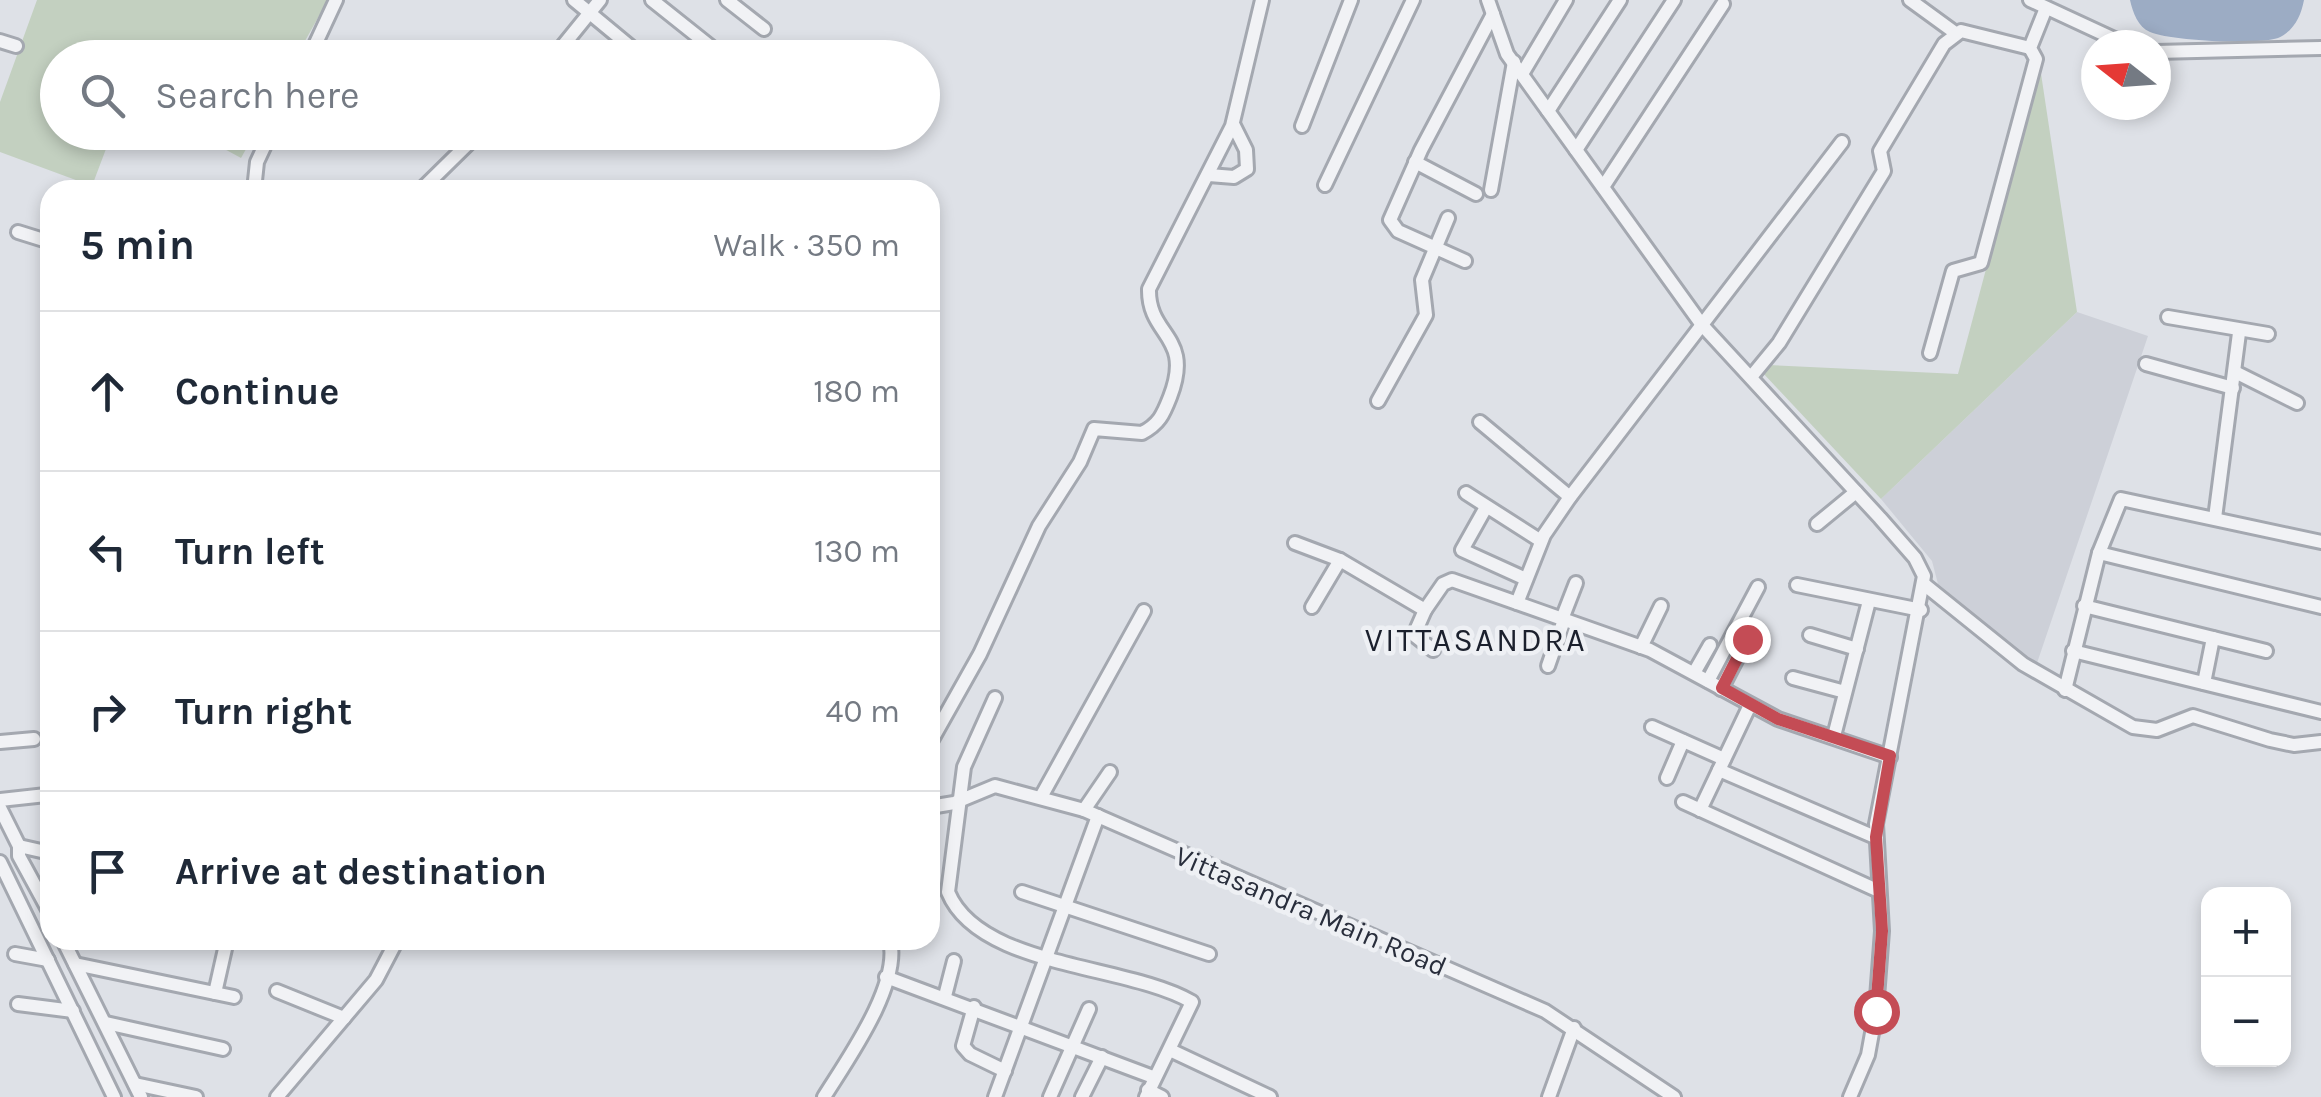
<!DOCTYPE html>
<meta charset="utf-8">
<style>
body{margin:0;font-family:Karla,sans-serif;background:#f2f2f3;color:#1f2937}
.controls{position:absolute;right:30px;bottom:30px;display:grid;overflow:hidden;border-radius:20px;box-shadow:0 5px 15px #0003}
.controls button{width:90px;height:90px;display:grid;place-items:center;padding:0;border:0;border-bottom:2px solid #e0e1e3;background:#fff;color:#1f2937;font:50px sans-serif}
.compass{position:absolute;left:2081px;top:30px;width:90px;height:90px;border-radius:50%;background:#fff;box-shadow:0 5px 15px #0003;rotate:287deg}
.stop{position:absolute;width:30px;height:30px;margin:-22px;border:8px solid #c44c55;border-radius:50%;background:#fff}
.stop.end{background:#c44c55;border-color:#fff;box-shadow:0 2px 10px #0008}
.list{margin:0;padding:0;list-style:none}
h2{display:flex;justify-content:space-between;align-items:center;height:130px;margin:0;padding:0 40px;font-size:42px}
h2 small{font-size:32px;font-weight:400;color:#747a83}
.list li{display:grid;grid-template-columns:65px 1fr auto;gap:30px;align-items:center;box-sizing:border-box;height:160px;padding:0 40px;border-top:2px solid #e0e1e3}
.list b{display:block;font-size:38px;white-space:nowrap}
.list em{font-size:32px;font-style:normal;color:#747a83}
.icon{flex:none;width:55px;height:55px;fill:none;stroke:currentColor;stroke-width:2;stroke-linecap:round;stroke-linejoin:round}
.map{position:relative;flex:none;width:2321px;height:1097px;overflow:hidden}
.search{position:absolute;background:#fff;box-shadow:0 5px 15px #0003;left:40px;top:40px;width:900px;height:110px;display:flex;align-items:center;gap:25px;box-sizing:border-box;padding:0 35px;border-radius:55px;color:#747a83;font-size:38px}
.panel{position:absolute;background:#fff;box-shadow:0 5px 15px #0003;left:40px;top:180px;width:900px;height:770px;border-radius:30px}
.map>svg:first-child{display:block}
</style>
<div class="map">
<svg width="2321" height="1097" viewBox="0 0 2321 1097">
<rect width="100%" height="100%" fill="#dee1e7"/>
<path fill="#cdd0d8" d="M 2077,312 L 2148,336 L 2036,666 L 1938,584 L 1932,561 L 1881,499 Z"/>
<g fill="#c3d0c0">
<path d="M 37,0 L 328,0 L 296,57 L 58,58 L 58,132 L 112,133 L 92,186 L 0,152 L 0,102 Z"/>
<path d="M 2040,67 L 2077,312 L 1881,499 L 1762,372 L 1768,365 L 1958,374 Z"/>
<path d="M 195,133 L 255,133 L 241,158 Z"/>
</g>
<path fill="#9cacc4" d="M 2130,0 L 2304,0 C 2301,16 2294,31 2278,38 C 2259,45 2170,41 2150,32 C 2138,27 2133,13 2130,0 Z"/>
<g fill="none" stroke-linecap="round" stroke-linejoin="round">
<defs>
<g id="minor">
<path d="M 574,0 L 644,58"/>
<path d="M 652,0 L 721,55"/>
<path d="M 727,0 L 764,29"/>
<path d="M 1488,0 L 1507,54 L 1702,325 L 1880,518 L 1915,558 L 1924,576 L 1876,824 L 1882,931 L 1876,1011 L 1868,1055 L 1850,1097"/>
<path d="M 1910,0 L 1954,32"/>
<path d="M 2030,0 L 2127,45"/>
<path d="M 0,41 L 16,46"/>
<path d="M 2156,52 L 2321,48"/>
<path d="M 309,58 L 336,0"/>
<path d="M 553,58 L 600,0"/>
<path d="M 1522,74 L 1566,0"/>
<path d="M 1548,111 L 1620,0"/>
<path d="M 1302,126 L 1351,0"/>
<path d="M 1576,150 L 1674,0"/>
<path d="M 1415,162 L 1476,194"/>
<path d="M 1209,175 L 1234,177 L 1247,169 L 1246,150 L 1233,124"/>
<path d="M 1325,185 L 1413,0"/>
<path d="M 1603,187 L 1723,4"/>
<path d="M 254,190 L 257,162 L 271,132"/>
<path d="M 421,190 L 480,132"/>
<path d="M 1491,190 L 1514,62"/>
<path d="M 18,232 L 50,242"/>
<path d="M 1465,261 L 1398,231 L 1390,220 L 1421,150 L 1493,14"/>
<path d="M 2168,317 L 2268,334"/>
<path d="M 1930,353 L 1953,271 L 1981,263 L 2036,59 L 2030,48 L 2046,8"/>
<path d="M 2146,364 L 2233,388"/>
<path d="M 2235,372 L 2297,403"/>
<path d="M 1751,377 L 1779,343 L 1884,171 L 1880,151 L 1944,44 L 1961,31 L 2030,48"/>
<path d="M 1378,401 L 1426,315 L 1422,280 L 1448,218"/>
<path d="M 1480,422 L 1570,497"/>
<path d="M 1466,493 L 1541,541"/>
<path d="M 1485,509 L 1462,550 L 1526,579"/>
<path d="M 2215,518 L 2239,333"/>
<path d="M 1817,524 L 1856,492"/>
<path d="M 1295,543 L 1340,560 L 1425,610 L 1443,584 L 1452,580 L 1650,650 L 1778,719 L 1890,757"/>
<path d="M 2099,553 L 2321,607"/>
<path d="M 1797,585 L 1921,610"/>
<path d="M 1925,585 L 2023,664 L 2133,727 L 2157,730 L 2193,716 L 2270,740 L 2294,745 L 2321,742"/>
<path d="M 1517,603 L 1544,535 L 1570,497 L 1842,142"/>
<path d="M 2084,606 L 2266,651"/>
<path d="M 1312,607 L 1340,560"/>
<path d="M 1425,610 L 1414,635 L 1433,650"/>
<path d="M 1562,619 L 1576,583"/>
<path d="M 1810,635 L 1857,649"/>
<path d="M 1641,647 L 1661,606"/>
<path d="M 2073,651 L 2321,712"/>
<path d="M 1548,666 L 1564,620"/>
<path d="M 1694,673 L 1710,645"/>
<path d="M 1793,678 L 1845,692"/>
<path d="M 1708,681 L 1758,587"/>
<path d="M 2204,683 L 2213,638"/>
<path d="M 1721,689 L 1747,639"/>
<path d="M 2065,690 L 2099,553 L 2121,499 L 2321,542"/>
<path d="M 995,698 L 964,767 L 948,892 C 979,968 1127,964 1192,1002 L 1146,1097"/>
<path d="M 1652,727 L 1724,759"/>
<path d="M 1834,736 L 1869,601"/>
<path d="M 0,742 L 34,739"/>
<path d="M 930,743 L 980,654 L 1039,526 L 1080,462 L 1094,429 L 1142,433 C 1159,424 1163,415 1170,397 C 1194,335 1148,337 1149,289 L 1232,126 L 1262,0"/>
<path d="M 1719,770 L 1875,837"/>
<path d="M 1667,778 L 1683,741"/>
<path d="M 1041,797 L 1144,611"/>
<path d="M 0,800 L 46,795"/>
<path d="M 1683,802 L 1879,891"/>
<path d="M 930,807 L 954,803 L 995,786 L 1084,810 L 1545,1011 L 1674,1097"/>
<path d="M 0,808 L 19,846"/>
<path d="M 1084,810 L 1110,772"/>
<path d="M 1700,810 L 1750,705"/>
<path d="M 50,853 L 19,846 L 19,856 L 50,913"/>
<path d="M 0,862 L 114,1097"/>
<path d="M 1022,892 L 1209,954"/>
<path d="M 63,940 L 141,1097"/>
<path d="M 15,954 L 48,960"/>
<path d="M 75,964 L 234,997"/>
<path d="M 886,977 L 1153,1077"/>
<path d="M 277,991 L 344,1018"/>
<path d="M 215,993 L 227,940"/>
<path d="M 945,996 L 954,961"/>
<path d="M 18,1004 L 73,1011"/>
<path d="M 974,1007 L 963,1046 L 970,1054 L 1005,1071"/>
<path d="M 106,1023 L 223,1049"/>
<path d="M 1170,1050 L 1270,1097"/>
<path d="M 135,1084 L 196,1097"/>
<path d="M 1148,1090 L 1162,1097"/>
<path d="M 277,1097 L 376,980 L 397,940"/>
<path d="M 824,1097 C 847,1060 901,985 890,940"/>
<path d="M 995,1097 L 1098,816"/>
<path d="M 1050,1097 L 1089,1009"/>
<path d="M 1082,1097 L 1102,1057"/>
<path d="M 1549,1097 L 1574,1028"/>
</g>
</defs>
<use href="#minor" stroke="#a4a8b0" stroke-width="18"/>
<use href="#minor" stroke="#f1f2f5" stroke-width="12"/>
</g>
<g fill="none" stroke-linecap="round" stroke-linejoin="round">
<path stroke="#c44c55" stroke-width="12" d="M 1747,639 L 1722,688 L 1778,719 L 1890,756 L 1876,837 L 1882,931 L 1876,1011"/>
</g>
<g text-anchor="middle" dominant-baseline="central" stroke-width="9" stroke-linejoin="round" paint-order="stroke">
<g font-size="28" fill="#292e3c" stroke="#eef0f4">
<text transform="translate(1311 911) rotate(23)">Vittasandra Main Road</text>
</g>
<g font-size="32" letter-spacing="2.5" fill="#1b202d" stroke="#eef0f4">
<text x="1476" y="640">VITTASANDRA</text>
</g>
</g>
</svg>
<div class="controls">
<button>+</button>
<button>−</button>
</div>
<svg class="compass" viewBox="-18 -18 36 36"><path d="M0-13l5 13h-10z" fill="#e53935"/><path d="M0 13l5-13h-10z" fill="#747a83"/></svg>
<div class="stop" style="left:1876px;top:1011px"></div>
<div class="stop end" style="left:1747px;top:639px"></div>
<div class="search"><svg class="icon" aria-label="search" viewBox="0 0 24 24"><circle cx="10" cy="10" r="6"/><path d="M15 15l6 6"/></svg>Search here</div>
<section class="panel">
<h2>5 min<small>Walk · 350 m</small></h2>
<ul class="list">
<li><svg class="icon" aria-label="ahead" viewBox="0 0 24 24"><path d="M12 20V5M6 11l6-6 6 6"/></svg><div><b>Continue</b></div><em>180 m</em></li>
<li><svg class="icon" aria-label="left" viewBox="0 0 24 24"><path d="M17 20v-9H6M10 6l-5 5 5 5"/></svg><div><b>Turn left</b></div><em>130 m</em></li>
<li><svg class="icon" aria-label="right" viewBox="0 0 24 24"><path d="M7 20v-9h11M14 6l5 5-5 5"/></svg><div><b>Turn right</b></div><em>40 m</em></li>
<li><svg class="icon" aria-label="arrive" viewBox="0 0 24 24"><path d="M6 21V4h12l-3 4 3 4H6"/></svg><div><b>Arrive at destination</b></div></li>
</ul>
</section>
</div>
